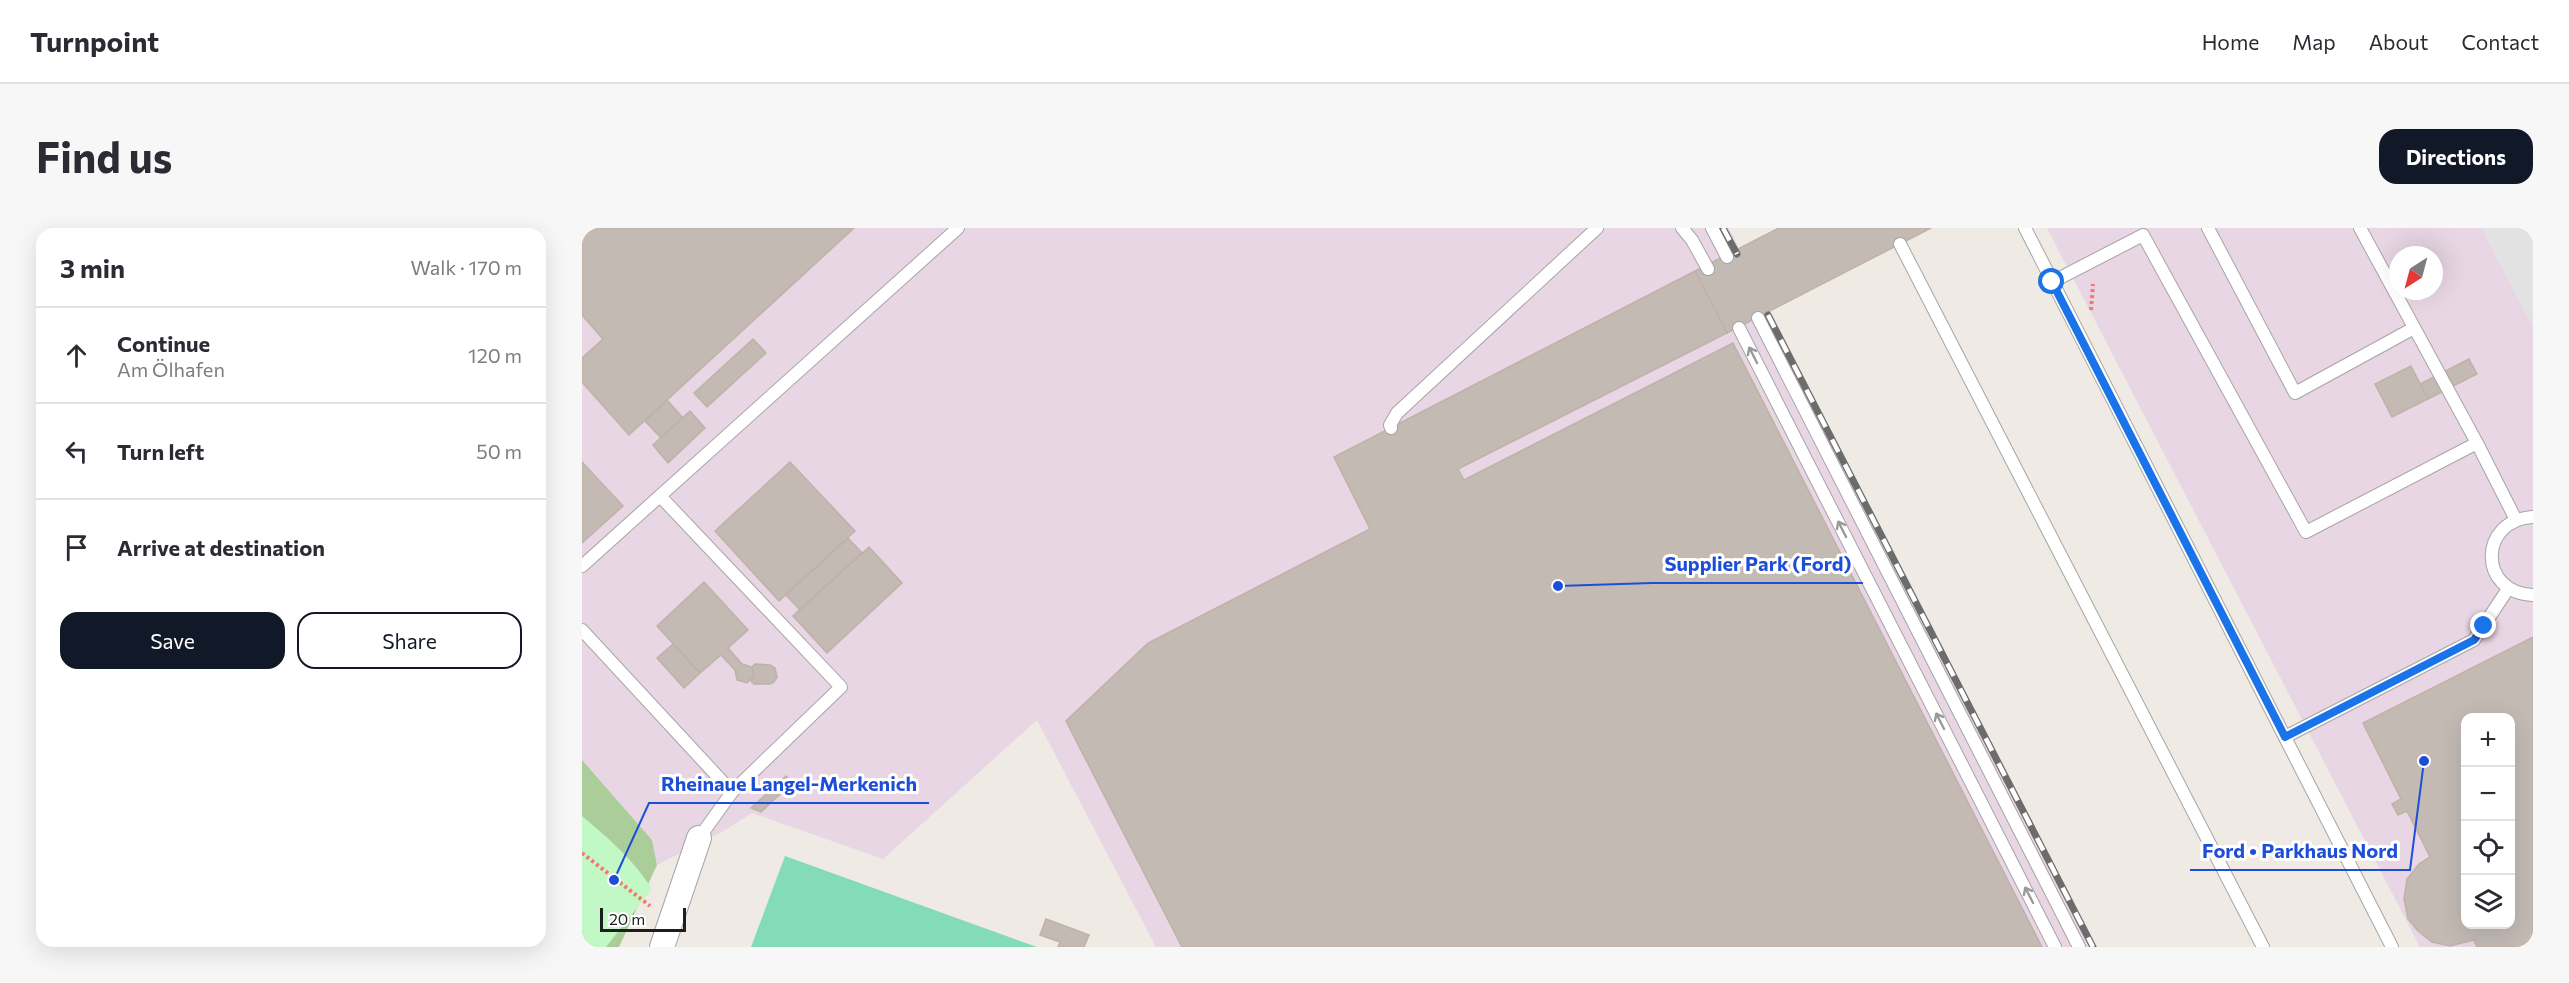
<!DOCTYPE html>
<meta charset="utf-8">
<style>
body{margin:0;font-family:Commissioner,sans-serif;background:#f7f7f7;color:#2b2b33}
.controls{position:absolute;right:18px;bottom:18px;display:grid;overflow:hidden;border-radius:12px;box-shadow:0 6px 24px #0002}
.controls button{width:54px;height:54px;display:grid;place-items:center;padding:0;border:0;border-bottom:2px solid #e1e1e2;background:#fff;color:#2b2b33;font:30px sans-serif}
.compass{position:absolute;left:1807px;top:18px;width:54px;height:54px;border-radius:50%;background:#fff;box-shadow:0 6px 24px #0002;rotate:216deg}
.scale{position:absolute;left:18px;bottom:15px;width:86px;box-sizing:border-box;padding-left:6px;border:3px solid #1e1e1e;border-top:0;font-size:16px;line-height:21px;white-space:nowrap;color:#1e1e1e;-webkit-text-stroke:4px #fff;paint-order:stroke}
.stop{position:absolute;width:18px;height:18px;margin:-14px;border:4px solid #1a73e8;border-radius:50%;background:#fff}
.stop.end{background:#1a73e8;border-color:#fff;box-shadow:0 2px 6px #0008}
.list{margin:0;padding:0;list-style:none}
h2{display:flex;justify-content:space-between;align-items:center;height:78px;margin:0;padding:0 24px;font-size:26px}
h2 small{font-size:20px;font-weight:400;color:#7c7c81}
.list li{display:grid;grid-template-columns:39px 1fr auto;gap:18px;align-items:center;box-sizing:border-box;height:96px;padding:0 24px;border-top:2px solid #e1e1e2}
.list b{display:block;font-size:22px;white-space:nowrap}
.list p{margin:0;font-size:20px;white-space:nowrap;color:#7c7c81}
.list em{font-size:20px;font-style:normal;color:#7c7c81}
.actions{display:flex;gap:12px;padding:18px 24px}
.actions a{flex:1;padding:14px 0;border:2px solid #111827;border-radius:18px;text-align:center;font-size:21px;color:#111827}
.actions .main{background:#111827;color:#fff}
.icon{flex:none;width:33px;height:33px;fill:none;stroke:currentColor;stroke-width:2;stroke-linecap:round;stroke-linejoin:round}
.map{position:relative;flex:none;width:1951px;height:719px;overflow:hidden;border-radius:18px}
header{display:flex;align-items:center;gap:36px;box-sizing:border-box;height:84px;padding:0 30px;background:#fff;border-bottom:2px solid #e1e1e2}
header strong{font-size:28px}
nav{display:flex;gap:33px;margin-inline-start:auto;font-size:21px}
.intro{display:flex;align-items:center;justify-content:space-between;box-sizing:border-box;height:144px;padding:0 36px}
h1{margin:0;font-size:42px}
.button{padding:15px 27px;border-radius:18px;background:#111827;color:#fff;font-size:21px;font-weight:700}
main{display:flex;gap:36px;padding:0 36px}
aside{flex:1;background:#fff;border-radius:18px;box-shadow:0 6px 24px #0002}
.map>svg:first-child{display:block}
</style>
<header>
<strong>Turnpoint</strong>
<nav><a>Home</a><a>Map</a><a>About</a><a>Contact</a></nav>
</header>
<div class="intro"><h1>Find us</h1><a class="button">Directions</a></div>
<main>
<aside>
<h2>3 min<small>Walk · 170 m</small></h2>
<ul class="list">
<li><svg class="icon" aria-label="ahead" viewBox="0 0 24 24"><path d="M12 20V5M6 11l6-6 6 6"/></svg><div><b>Continue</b><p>Am Ölhafen</p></div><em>120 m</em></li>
<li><svg class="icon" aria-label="left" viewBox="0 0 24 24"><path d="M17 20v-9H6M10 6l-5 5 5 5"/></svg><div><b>Turn left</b></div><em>50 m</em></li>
<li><svg class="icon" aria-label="arrive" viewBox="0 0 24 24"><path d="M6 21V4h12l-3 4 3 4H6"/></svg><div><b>Arrive at destination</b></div></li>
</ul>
<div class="actions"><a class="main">Save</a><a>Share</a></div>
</aside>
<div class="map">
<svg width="1951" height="719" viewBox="0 0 1951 719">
<rect width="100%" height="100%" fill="#efebe4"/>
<g fill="#e8d6e5" fill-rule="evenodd">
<path d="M 0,0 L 1147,0 L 1507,719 L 574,719 L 455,492 L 301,631 L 170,585 L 140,604 L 75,637 L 70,612 L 0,532 Z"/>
<path d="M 1465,0 L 1951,0 L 1951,719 L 1838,719 ZM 1816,27 L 1852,27 L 1852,63 L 1816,63 ZM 1884,490 L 1928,490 L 1928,696 L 1884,696 Z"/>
</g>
<path fill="#abcd9a" d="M 0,532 L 70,612 L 75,637 L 37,719 L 0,719 Z"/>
<path fill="#c2f8c5" d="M 0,588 C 26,610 51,631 70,661 L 24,719 L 0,719 Z"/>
<path fill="#84dbb7" d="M 203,628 L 455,719 L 169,719 Z"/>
<path fill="#e2e2e2" d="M 1899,0 L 1951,0 L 1951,100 Z"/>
<g fill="#c3bab4" stroke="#c0b1a7" stroke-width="1.5" fill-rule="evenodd">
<path d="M 0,0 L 272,0 L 47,207 L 0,154 L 0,130 L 21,111 L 0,87 Z"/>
<path d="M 1197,0 L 1349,0 L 1145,105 L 1113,43 Z"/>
<path d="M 1113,43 L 1145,105 L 876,241 L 882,252 L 1151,115 L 1460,719 L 600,719 L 484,493 L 566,415 L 788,301 L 752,229 Z"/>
<path d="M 171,111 L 184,125 L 125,179 L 112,165 Z"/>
<path d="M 1887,131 L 1895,146 L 1846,171 L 1838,156 Z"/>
<path d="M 1829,138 L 1846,171 L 1810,189 L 1793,156 Z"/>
<path d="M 85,172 L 101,190 L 79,210 L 63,193 Z"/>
<path d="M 108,183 L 123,200 L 86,235 L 71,217 Z"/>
<path d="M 0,234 L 41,278 L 0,315 Z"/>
<path d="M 208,234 L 273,303 L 197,373 L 133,303 Z"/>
<path d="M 266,310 L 280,325 L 218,382 L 204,367 Z"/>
<path d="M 287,319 L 320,355 L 245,425 L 211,388 Z"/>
<path d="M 122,354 L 166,402 L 146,420 L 160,436 L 170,439 L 172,448 L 165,455 L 155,452 L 153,442 L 139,427 L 118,445 L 75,398 Z"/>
<path d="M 1951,409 L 1951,719 L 1895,719 L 1892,712 L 1868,718 L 1850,714 L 1836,703 L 1826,691 L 1822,671 L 1825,651 L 1837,636 L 1848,629 L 1825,583 L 1816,587 L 1810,576 L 1819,571 L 1781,495 ZM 1884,490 L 1928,490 L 1928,696 L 1884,696 Z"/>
<path d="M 91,416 L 118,445 L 102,460 L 75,430 Z"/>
<path d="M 173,436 L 188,437 L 193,440 L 195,449 L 192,454 L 188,456 L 172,456 L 169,453 L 172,448 L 170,439 Z"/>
<path d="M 204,548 L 210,555 L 179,584 L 169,580 Z"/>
<path d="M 464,691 L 507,707 L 502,719 L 476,719 L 478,714 L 458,707 Z"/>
</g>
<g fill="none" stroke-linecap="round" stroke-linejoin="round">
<defs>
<g id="lane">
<path d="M 1100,0 L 1110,12 L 1126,41"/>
<path d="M 1130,0 L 1145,29"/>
<path d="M 1443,0 L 1810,719"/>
<path d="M 1626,0 L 1713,165 L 1832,100"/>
<path d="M 1778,0 L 1895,215 L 1934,292"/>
<path d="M 1318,16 L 1681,719"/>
<path d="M 1470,54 L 1561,7 L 1724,304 L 1895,215"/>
<path d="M 1176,90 L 1497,719"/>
<path d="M 1157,100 L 1473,719"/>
<path d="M 809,200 L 808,197 L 815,185 L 1015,0"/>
<path d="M 78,268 L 259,459 L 150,564"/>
<path d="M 1951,289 C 1896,292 1896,365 1951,367"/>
<path d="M 0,338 L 376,0"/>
<path d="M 0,402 L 150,564 L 117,610"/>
<path d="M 1703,509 L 1892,412 L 1926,361"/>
</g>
<path id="street" d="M 80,719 L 117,610"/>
</defs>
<use href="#lane" stroke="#a5a5a5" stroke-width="14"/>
<use href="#street" stroke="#a5a5a5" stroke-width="26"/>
<g stroke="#f5786f" stroke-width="4" stroke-dasharray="3 3" stroke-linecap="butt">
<path d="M 1509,82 L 1511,56"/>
<path d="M 0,625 L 68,678"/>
</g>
<use href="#lane" stroke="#fff" stroke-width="12"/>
<use href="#street" stroke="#fff" stroke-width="24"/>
<defs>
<g id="rail">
<path d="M 1141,0 L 1155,26"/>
<path d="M 1186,87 L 1511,719"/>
</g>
</defs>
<use href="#rail" stroke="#6c6c6c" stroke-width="7"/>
<use href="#rail" stroke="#fff" stroke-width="4.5" stroke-dasharray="14" stroke-linecap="butt"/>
</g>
<defs><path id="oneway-shaft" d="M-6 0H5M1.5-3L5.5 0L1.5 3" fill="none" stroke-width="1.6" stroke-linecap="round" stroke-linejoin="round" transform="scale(1.5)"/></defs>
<g stroke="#9a9a9a">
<use href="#oneway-shaft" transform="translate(1171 127) rotate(-117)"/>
<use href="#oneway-shaft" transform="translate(1260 301) rotate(-117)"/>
<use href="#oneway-shaft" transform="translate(1358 493) rotate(-117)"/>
<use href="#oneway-shaft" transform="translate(1447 667) rotate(-117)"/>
</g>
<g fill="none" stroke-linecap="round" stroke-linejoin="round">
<path stroke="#1a73e8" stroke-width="8" d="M 1470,54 L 1703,509 L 1892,412 L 1902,398"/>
</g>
<path fill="none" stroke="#1d4ed8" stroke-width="2" d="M976 358L1070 355H1281M32 652L67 575H347M1842 533L1828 642H1608"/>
<g fill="#1d4ed8" stroke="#fff" stroke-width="2">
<circle cx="976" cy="358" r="6"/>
<circle cx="32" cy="652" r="6"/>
<circle cx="1842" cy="533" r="6"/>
</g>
<g font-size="20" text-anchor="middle" font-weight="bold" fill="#1d4ed8" stroke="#fff" stroke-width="6" stroke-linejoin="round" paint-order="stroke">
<text x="1176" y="343">Supplier Park (Ford)</text>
<text x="207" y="563">Rheinaue Langel-Merkenich</text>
<text x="1718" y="630">Ford • Parkhaus Nord</text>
</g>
</svg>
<div class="controls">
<button>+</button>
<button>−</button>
<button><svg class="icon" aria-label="locate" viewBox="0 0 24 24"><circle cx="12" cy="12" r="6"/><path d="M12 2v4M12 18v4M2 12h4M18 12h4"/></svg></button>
<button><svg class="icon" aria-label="layers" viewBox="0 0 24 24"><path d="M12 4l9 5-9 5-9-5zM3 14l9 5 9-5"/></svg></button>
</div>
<svg class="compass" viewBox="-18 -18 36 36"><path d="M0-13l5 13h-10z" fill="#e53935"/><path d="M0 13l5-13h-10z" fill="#7c7c81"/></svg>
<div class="scale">20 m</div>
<div class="stop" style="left:1470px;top:54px"></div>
<div class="stop end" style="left:1902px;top:398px"></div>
</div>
</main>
